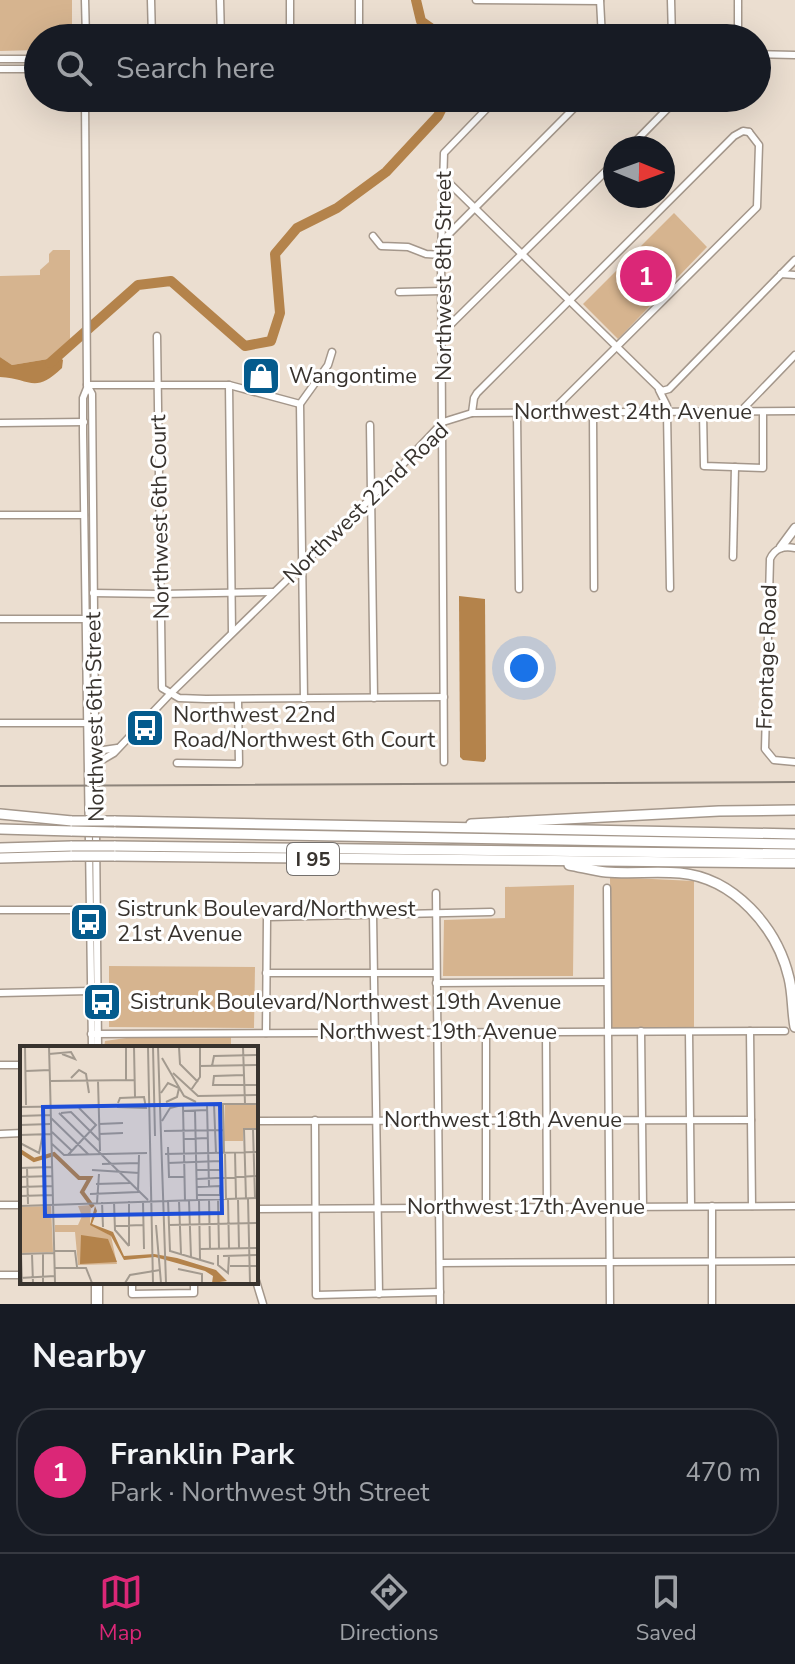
<!DOCTYPE html>
<meta charset="utf-8">
<style>
body{margin:0;font-family:"Nunito Sans",sans-serif;background:#20242c;color:#f1f3f6}
.compass{position:absolute;left:603px;top:136px;width:72px;height:72px;border-radius:50%;background:#171b24;box-shadow:0 8px 32px #0002;rotate:91deg}
.you{position:absolute;left:524px;top:668px;width:28px;height:28px;margin:-20px;border:6px solid #fff;border-radius:50%;background:#1a73e8;box-shadow:0 0 0 12px #1a73e833}
.badge{display:grid;place-items:center;width:52px;height:52px;border-radius:50%;background:#db2777;color:#fff;font-size:26px;font-weight:700}
.pin{position:absolute;translate:-50% -50%;border:4px solid #fff;box-shadow:0 2px 8px #0006}
.list{margin:0;padding:0;list-style:none}
h2{display:flex;justify-content:space-between;align-items:center;height:104px;margin:0;padding:0 32px;font-size:34px}
h2 small{font-size:26px;font-weight:400;color:#9ea1a6}
.list li{display:grid;grid-template-columns:52px 1fr auto;gap:24px;align-items:center;box-sizing:border-box;height:128px;margin:0 16px 16px;padding:0 16px;border:2px solid #363941;border-radius:32px}
.list b{display:block;font-size:30px;white-space:nowrap}
.list p{margin:0;font-size:26px;white-space:nowrap;color:#9ea1a6}
.list em{font-size:26px;font-style:normal;color:#9ea1a6}
.icon{flex:none;width:44px;height:44px;fill:none;stroke:currentColor;stroke-width:2;stroke-linecap:round;stroke-linejoin:round}
.map{position:relative;flex:none;width:795px;height:1304px;overflow:hidden}
.search{position:absolute;background:#171b24;box-shadow:0 8px 32px #0002;left:24px;right:24px;top:24px;height:88px;display:flex;align-items:center;gap:20px;box-sizing:border-box;padding:0 28px;border-radius:44px;color:#9ea1a6;font-size:30px}
.sheet{height:248px;background:#171b24}
nav{display:flex;justify-content:space-around;align-items:center;box-sizing:border-box;height:112px;border-top:2px solid #363941;background:#171b24;font-size:22px;color:#9ea1a6}
nav a{display:grid;justify-items:center;gap:4px}
nav .on{color:#db2777}
.map>svg:first-child{display:block}
</style>
<div class="map">
<svg width="795" height="1304" viewBox="0 0 795 1304">
<rect width="100%" height="100%" fill="#ebded0"/>
<g fill="#d6b48f">
<path d="M 0,0 L 72,0 L 72,38 L 38,38 L 38,50 L 0,51 Z"/>
<path d="M 674,213 L 707,247 L 618,339 L 583,304 Z"/>
<path d="M 53,250 L 70,250 L 70,345 L 48,359 L 12,365 L 0,357 L 0,276 L 40,275 L 40,270 L 49,262 L 49,254 Z"/>
<path d="M 610,877 L 694,881 L 694,1028 L 611,1028 Z"/>
<path d="M 574,885 L 573,976 L 443,976 L 444,920 L 505,918 L 505,887 Z"/>
<path d="M 109,966 L 255,967 L 254,1028 L 109,1027 Z"/>
<path d="M 147,1035 L 231,1035 L 231,1048 L 104,1048 L 105,1041 Z"/>
</g>
<g fill="#b4834b">
<path d="M 56,354 L 63,360 L 62,368 C 34,395 30,378 0,377 L 0,357 L 12,365 L 48,359 Z"/>
<path d="M 459,596 L 485,599 L 486,759 L 484,762 L 463,760 L 460,757 Z"/>
</g>
<g fill="none" stroke-linecap="round" stroke-linejoin="round">
<g stroke="#b4834b" stroke-width="10">
<path d="M 416,0 L 421,21 L 445,38"/>
<path d="M 50,363 L 138,285 L 171,281 L 245,346 L 271,341 L 280,313 L 275,254 L 297,228 L 337,208 L 386,172 L 438,116 L 447,98"/>
</g>
<defs>
<g id="minor">
<path d="M 85,0 L 86,38"/>
<path d="M 151,0 L 152,38"/>
<path d="M 220,0 L 221,38"/>
<path d="M 290,0 L 290,38"/>
<path d="M 359,0 L 359,38"/>
<path d="M 476,0 L 600,1"/>
<path d="M 600,0 L 602,38"/>
<path d="M 671,0 L 672,38"/>
<path d="M 738,0 L 738,38"/>
<path d="M 757,54 L 795,55"/>
<path d="M 0,59 L 38,59"/>
<path d="M 0,69 L 38,69"/>
<path d="M 85,98 L 87,385 L 92,394 L 98,1048"/>
<path d="M 629,148 L 678,98"/>
<path d="M 443,177 L 662,391 L 669,389 L 795,260"/>
<path d="M 373,236 L 381,246 L 408,247 L 426,254 L 441,255"/>
<path d="M 441,242 L 584,98"/>
<path d="M 781,274 L 795,275"/>
<path d="M 399,292 L 441,291"/>
<path d="M 442,333 L 615,162"/>
<path d="M 157,336 L 162,688 L 179,698 L 206,699 L 444,697"/>
<path d="M 87,385 L 229,385 L 300,404"/>
<path d="M 229,385 L 232,632"/>
<path d="M 87,388 L 83,398 L 83,433 L 92,1048"/>
<path d="M 659,390 L 667,406"/>
<path d="M 551,412 L 757,207 L 759,145 L 749,132"/>
<path d="M 667,412 L 670,588"/>
<path d="M 703,412 L 704,466 L 763,468 L 763,412"/>
<path d="M 740,412 L 795,355"/>
<path d="M 472,413 L 474,398 L 477,393 L 734,136 L 743,131 L 749,132"/>
<path d="M 517,413 L 519,589"/>
<path d="M 593,413 L 594,588"/>
<path d="M 0,423 L 84,422"/>
<path d="M 370,425 L 374,698"/>
<path d="M 0,515 L 84,515"/>
<path d="M 795,548 C 783,546 775,548 770,559 L 765,749 L 774,760 L 795,762"/>
<path d="M 733,557 L 735,467"/>
<path d="M 93,593 L 161,594 L 273,592"/>
<path d="M 0,619 L 88,619"/>
<path d="M 304,699 L 300,404 L 328,365 L 332,352"/>
<path d="M 0,723 L 87,723"/>
<path d="M 97,751 L 117,748"/>
<path d="M 444,762 L 441,255 L 444,153 L 497,98"/>
<path d="M 97,763 L 114,753 L 171,693 L 370,499 L 443,422 L 472,413 L 795,411"/>
<path d="M 177,763 L 239,764 L 238,700"/>
<path d="M 607,888 L 610,1304"/>
<path d="M 436,893 L 440,1304"/>
<path d="M 0,910 L 92,910"/>
<path d="M 373,915 L 379,1294"/>
<path d="M 266,973 L 436,973"/>
<path d="M 436,983 L 606,982"/>
<path d="M 0,993 L 90,991"/>
<path d="M 546,1031 L 547,1207"/>
<path d="M 641,1031 L 643,1206"/>
<path d="M 750,1031 L 752,1206"/>
<path d="M 486,1032 L 486,1207"/>
<path d="M 689,1032 L 691,1206"/>
<path d="M 266,1033 L 267,919 L 269,917 L 491,912"/>
<path d="M 91,1034 L 785,1031"/>
<path d="M 0,1065 L 22,1065"/>
<path d="M 315,1120 L 316,1295 L 440,1292"/>
<path d="M 256,1121 L 751,1120"/>
<path d="M 0,1134 L 22,1133"/>
<path d="M 0,1205 L 22,1205"/>
<path d="M 712,1206 L 712,1304"/>
<path d="M 256,1209 L 795,1206"/>
<path d="M 440,1263 L 795,1261"/>
<path d="M 0,1275 L 22,1275"/>
<path d="M 256,1281 L 263,1304"/>
<path d="M 95,1282 L 95,1304"/>
<path d="M 99,1282 L 99,1304"/>
<path d="M 132,1282 L 132,1294 L 194,1293 L 194,1282"/>
</g>
<path id="major" d="M 781,547 L 795,528"/>
<g id="highway">
<path d="M 0,814 L 72,821"/>
<path d="M 114,821 L 795,834"/>
<path d="M 471,824 L 719,811 L 795,810"/>
<path d="M 0,829 L 72,831"/>
<path d="M 114,832 L 795,844"/>
<path d="M 114,846 L 795,854"/>
<path d="M 0,848 L 72,846"/>
<path d="M 114,856 L 795,863"/>
<path d="M 0,858 L 72,856"/>
<path d="M 569,865 C 581,867 594,871 606,872 C 630,874 655,871 680,873 C 734,878 777,927 789,978 C 793,994 792,1011 795,1027"/>
</g>
</defs>
<use href="#minor" stroke="#a4978b" stroke-width="9"/>
<use href="#major" stroke="#a4978b" stroke-width="11"/>
<use href="#highway" stroke="#a4978b" stroke-width="12"/>
<use href="#minor" stroke="#fff" stroke-width="6"/>
<use href="#major" stroke="#fff" stroke-width="8"/>
<use href="#highway" stroke="#fff" stroke-width="9"/>
<path stroke="#8d847b" stroke-width="2" d="M 0,786 L 795,782"/>
<defs>
<g id="highway-bridge">
<path d="M 72,821 L 114,821"/>
<path d="M 72,831 L 114,832"/>
<path d="M 72,846 L 114,846"/>
<path d="M 72,856 L 114,856"/>
</g>
</defs>
<use href="#highway-bridge" stroke="#a4978b" stroke-width="12" stroke-linecap="butt"/>
<use href="#highway-bridge" stroke="#fff" stroke-width="9"/>
</g>
<defs>
<symbol id="shop-square" viewBox="-11 -11 22 22"><rect x="-9" y="-9" width="18" height="18" rx="4" fill="#045b8d" stroke="#fff"/><path d="M-5-2.5h2.3a2.7 3.5 0 0 1 5.4 0H5L5.5 6h-11ZM-1.5-2.5h3a1.5 2.3 0 0 0-3 0Z" fill="#fff"/></symbol>
<symbol id="bus-square" viewBox="-11 -11 22 22"><rect x="-9" y="-9" width="18" height="18" rx="4" fill="#045b8d" stroke="#fff"/><path d="M-5-6H5V4H4V6H2V4H-2V6H-4V4H-5ZM-3.5-4V0h7V-4ZM-3.5 1.2v1.5H-2V1.2ZM2 1.2v1.5H3.5V1.2Z" fill="#fff"/></symbol>
</defs>
<g fill-rule="evenodd">
<use href="#shop-square" x="239" y="354" width="44" height="44"/>
<use href="#bus-square" x="123" y="706" width="44" height="44"/>
<use href="#bus-square" x="67" y="900" width="44" height="44"/>
<use href="#bus-square" x="80" y="980" width="44" height="44"/>
</g>
<g text-anchor="middle" dominant-baseline="central" stroke-width="6" stroke-linejoin="round" paint-order="stroke">
<rect fill="#fff" stroke="#74706d" stroke-width="2" x="287" y="843" width="52" height="32" rx="6"/>
<g font-size="20" font-weight="bold" fill="#38332e">
<text x="313" y="859">I 95</text>
</g>
<g font-size="22" fill="#38332e" stroke="#fff">
<text transform="translate(444 276) rotate(-90)">Northwest 8th Street</text>
<text x="633" y="412">Northwest 24th Avenue</text>
<text transform="translate(366 503) rotate(-44)">Northwest 22nd Road</text>
<text transform="translate(160 517) rotate(-91)">Northwest 6th Court</text>
<text transform="translate(767 657) rotate(-88)">Frontage Road</text>
<text transform="translate(95 717) rotate(-91)">Northwest 6th Street</text>
<text x="438" y="1032">Northwest 19th Avenue</text>
<text x="503" y="1120">Northwest 18th Avenue</text>
<text x="526" y="1207">Northwest 17th Avenue</text>
</g>
<g font-size="22" fill="#38332e" stroke="#fff" text-anchor="start">
<text x="289" y="376">Wangontime</text>
<text x="173" y="715">Northwest 22nd<tspan x="173" dy="25">Road/Northwest 6th Court</tspan></text>
<text x="117" y="909">Sistrunk Boulevard/Northwest<tspan x="117" dy="25">21st Avenue</tspan></text>
<text x="130" y="1002">Sistrunk Boulevard/Northwest 19th Avenue</text>
</g>
</g>
<g transform="translate(20 1046)">
<rect width="238" height="238" fill="#ebded0"/>
<path d="M 205,58 L 238,59 L 238,82 L 223,83 L 223,95 L 204,95 ZM 71,159 L 70,177 L 91,190 L 97,218 L 58,219 L 55,186 L 35,186 L 35,179 L 58,179 L 62,170 L 58,160 ZM 31,160 L 33,206 L 0,207 L 0,161 Z" fill="#d6b48f"/>
<path d="M 75,160 L 77,165 L 72,178 L 93,186 L 104,210 L 134,208 L 157,212 L 196,224 L 207,235 L 192,237 L 193,230 L 185,225 L 135,211 L 104,214 L 91,190 L 70,179 ZM 61,189 L 88,193 L 97,216 L 60,218 Z" fill="#b4834b"/>
<path fill="none" stroke="#b4834b" stroke-width="4" d="M 0,105 L 14,114 L 34,108 L 59,132 L 70,132 L 62,146 L 73,161"/>
<path fill="none" stroke="#a39a8f" stroke-width="2" d="M 5,1 L 6,59M 29,1 L 30,36M 106,1 L 106,34M 114,1 L 115,51M 128,1 L 133,237M 133,1 L 135,90M 138,1 L 146,237M 159,1 L 160,18 L 178,36M 223,1 L 225,58M 29,8 L 51,6 L 55,13 L 42,8M 142,12 L 164,50 L 176,56M 180,20 L 238,19M 192,20 L 194,10 L 238,9M 6,25 L 30,24M 153,27 L 178,50 L 238,49M 224,29 L 194,30 L 193,39 L 238,39M 51,32 L 59,24 L 66,28 L 69,47M 30,35 L 115,34M 78,35 L 80,105M 30,36 L 35,237M 171,44 L 180,31 L 180,1M 141,47 L 148,37 L 159,42 L 157,51 L 146,56M 203,57 L 204,107M 164,58 L 238,58M 194,58 L 196,107M 187,59 L 189,140M 163,60 L 165,155M 0,61 L 152,59M 97,61 L 126,62 L 124,51 L 100,52 L 98,57M 163,65 L 187,64M 175,65 L 177,154M 39,67 L 128,154M 41,67 L 51,66 L 79,94M 0,70 L 30,69M 31,72 L 69,109M 142,75 L 150,62 L 166,58M 79,78 L 103,77M 0,79 L 30,78M 233,83 L 235,152M 144,85 L 203,84M 32,86 L 52,105M 79,88 L 103,87M 0,89 L 31,88M 164,93 L 188,92M 0,97 L 19,107 L 23,88M 31,97 L 44,109 L 127,107M 148,101 L 149,131 L 164,131M 215,106 L 216,152M 205,107 L 206,154M 145,108 L 238,106M 48,109 L 76,79 L 59,62M 148,117 L 200,115M 82,118 L 119,117M 7,121 L 8,158M 0,122 L 32,121M 72,124 L 119,127M 176,124 L 200,124 L 200,107M 0,131 L 32,130M 177,133 L 238,130M 76,138 L 110,137M 0,141 L 32,140M 177,141 L 200,140 L 200,149 L 177,149M 70,148 L 118,146 L 119,109M 0,150 L 33,149M 198,153 L 199,203M 208,153 L 209,202M 218,153 L 219,202M 226,153 L 224,83 L 238,83M 228,153 L 230,237M 148,154 L 150,205 L 194,218M 179,154 L 180,213M 189,154 L 190,203M 109,155 L 109,200M 159,155 L 161,208M 169,155 L 171,211M 82,156 L 83,181M 94,156 L 95,184 L 109,200M 123,156 L 124,203M 77,157 L 79,128M 0,160 L 238,152M 136,179 L 141,237M 149,179 L 238,177M 95,180 L 123,179M 180,203 L 238,202M 34,205 L 55,205 L 57,221M 0,208 L 35,207M 1,208 L 2,237M 12,208 L 13,237M 23,208 L 23,237M 198,209 L 198,219 L 208,227 L 209,210M 203,210 L 238,209M 210,220 L 238,220M 35,222 L 66,222 L 72,237M 158,223 L 182,228 L 182,237M 0,232 L 35,230M 105,237 L 110,229 L 140,224"/>
<path fill="#1d4ed8" fill-opacity="0.15" stroke="#1d4ed8" stroke-width="4" d="M 200,58 L 202,167 L 25,170 L 23,61 Z"/>
<rect width="238" height="238" fill="none" stroke="#38332e" stroke-width="4"/>
</g>
</svg>
<svg class="compass" viewBox="-18 -18 36 36"><path d="M0-13l5 13h-10z" fill="#e53935"/><path d="M0 13l5-13h-10z" fill="#9ea1a6"/></svg>
<div class="you"></div>
<div class="pin badge" style="left:646px;top:276px">1</div>
<div class="search"><svg class="icon" aria-label="search" viewBox="0 0 24 24"><circle cx="10" cy="10" r="6"/><path d="M15 15l6 6"/></svg>Search here</div>
</div>
<section class="sheet">
<h2>Nearby<small></small></h2>
<ul class="list">
<li><span class="badge">1</span><div><b>Franklin Park</b><p>Park · Northwest 9th Street</p></div><em>470 m</em></li>
</ul>
</section>
<nav>
<a class="on"><svg class="icon" aria-label="map" viewBox="0 0 24 24"><path d="M3 6l6-2 6 2 6-2v14l-6 2-6-2-6 2zM9 4v14M15 6v14"/></svg>Map</a>
<a><svg class="icon" aria-label="directions" viewBox="0 0 24 24"><path d="M12 3l9 9-9 9-9-9zM9 14v-3h6M13 9l2 2-2 2"/></svg>Directions</a>
<a><svg class="icon" aria-label="saved" viewBox="0 0 24 24"><path d="M7 4h10v16l-5-4-5 4z"/></svg>Saved</a>
</nav>
